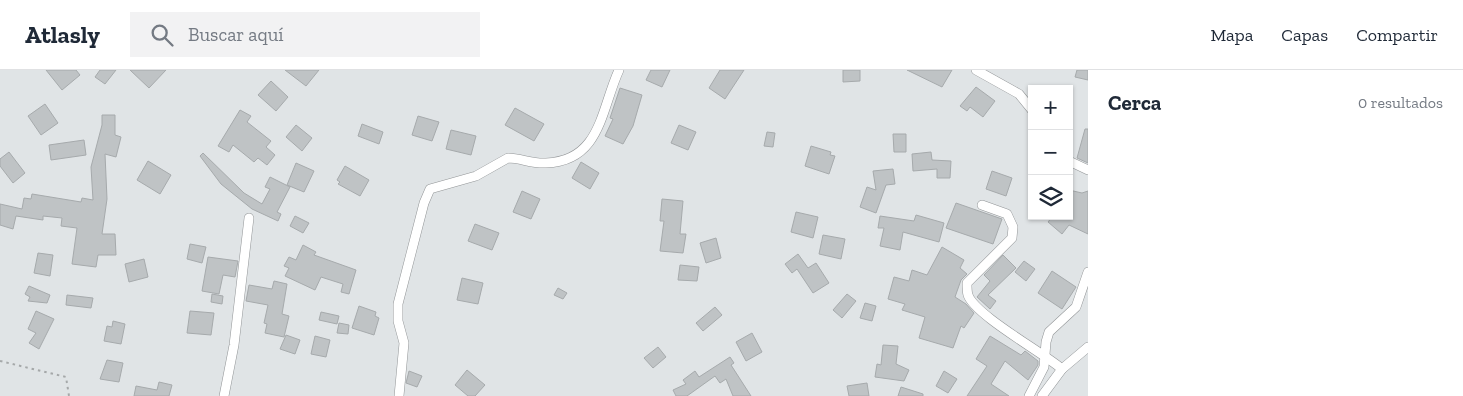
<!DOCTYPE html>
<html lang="es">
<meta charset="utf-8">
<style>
body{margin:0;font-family:"Zilla Slab",serif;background:#f2f2f3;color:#1f2937}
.controls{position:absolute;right:15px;top:15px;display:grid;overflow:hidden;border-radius:0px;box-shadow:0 1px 4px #0004}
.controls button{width:45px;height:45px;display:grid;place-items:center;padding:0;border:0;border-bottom:1px solid #e0e1e3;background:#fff;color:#1f2937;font:25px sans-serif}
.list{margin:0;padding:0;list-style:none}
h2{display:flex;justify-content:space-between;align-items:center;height:65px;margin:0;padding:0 20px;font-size:21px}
h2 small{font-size:16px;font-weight:400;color:#747a83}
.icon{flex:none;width:28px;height:28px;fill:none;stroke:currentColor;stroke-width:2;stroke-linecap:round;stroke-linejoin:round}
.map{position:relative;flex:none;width:1088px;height:326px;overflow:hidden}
header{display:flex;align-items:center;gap:30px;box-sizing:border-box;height:70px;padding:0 25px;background:#fff;border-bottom:1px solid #e0e1e3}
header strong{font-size:24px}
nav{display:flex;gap:28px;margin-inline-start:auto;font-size:18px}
.search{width:350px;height:45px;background:#f2f2f3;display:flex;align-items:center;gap:12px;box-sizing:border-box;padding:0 18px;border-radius:0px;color:#747a83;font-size:19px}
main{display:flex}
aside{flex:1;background:#fff}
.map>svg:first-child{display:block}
</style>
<header>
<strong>Atlasly</strong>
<div class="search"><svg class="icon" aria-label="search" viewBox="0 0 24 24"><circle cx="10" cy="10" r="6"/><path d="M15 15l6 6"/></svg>Buscar aquí</div>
<nav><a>Mapa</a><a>Capas</a><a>Compartir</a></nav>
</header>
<main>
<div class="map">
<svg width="1088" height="326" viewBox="0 0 1088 326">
<rect width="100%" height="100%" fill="#e0e4e6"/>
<g fill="#bfc3c5" stroke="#a6aaac">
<path d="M 46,0 L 76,0 L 80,5 L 62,20 Z"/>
<path d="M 100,0 L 116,0 L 105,14 L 95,7 Z"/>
<path d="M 130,0 L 166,0 L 149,18 Z"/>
<path d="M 285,0 L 319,0 L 306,16 Z"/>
<path d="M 651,0 L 670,0 L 662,17 L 646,10 Z"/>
<path d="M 720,0 L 744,0 L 725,29 L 709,18 Z"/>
<path d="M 843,0 L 860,0 L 860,11 L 843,12 Z"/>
<path d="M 907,0 L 952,0 L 942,17 Z"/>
<path d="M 1077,0 L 1088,0 L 1088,10 L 1075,7 Z"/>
<path d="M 271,11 L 288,27 L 276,41 L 258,25 Z"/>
<path d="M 976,17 L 995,31 L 983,47 L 970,37 L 967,41 L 960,36 Z"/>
<path d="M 620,18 L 642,25 L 633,56 L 623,74 L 605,66 L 613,49 L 610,48 Z"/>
<path d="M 45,34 L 58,53 L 41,65 L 28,46 Z"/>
<path d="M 515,38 L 544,54 L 534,71 L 505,55 Z"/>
<path d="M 240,40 L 251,46 L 247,52 L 271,71 L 266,77 L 275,85 L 267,95 L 258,88 L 254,92 L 233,75 L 229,82 L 218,76 Z"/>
<path d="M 102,45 L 115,45 L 115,65 L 121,67 L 116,87 L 105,84 L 107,129 L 102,164 L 115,164 L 116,185 L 98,185 L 96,197 L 72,194 L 77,158 L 61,156 L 62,148 L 43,146 L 43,150 L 16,146 L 13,159 L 0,155 L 0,134 L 22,139 L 24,128 L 31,129 L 32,124 L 81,132 L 82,128 L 93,130 L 91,97 L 102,55 Z"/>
<path d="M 418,46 L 439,52 L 432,71 L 412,65 Z"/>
<path d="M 362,54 L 383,62 L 379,74 L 358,66 Z"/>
<path d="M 296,55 L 312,68 L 302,81 L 286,67 Z"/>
<path d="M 679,55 L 696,62 L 688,80 L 671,73 Z"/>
<path d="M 1085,59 L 1088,59 L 1088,93 L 1077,88 Z"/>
<path d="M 451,60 L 476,66 L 471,85 L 446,79 Z"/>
<path d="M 767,62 L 775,63 L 773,77 L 764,76 Z"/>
<path d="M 893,64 L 906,64 L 906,82 L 894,82 Z"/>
<path d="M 84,70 L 86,85 L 51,90 L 49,75 Z"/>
<path d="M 811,76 L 831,82 L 830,85 L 835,86 L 829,104 L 805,96 Z"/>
<path d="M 9,82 L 25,103 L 13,113 L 0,96 L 0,89 Z"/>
<path d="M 931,82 L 932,90 L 951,91 L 950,108 L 937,108 L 937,99 L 913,101 L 912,84 Z"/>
<path d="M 203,83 L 244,123 L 262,134 L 270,119 L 265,117 L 270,107 L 290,117 L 277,142 L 281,144 L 278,151 L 252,139 L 221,114 L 200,86 Z"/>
<path d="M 148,91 L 171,105 L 160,124 L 137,110 Z"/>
<path d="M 581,92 L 599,103 L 590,119 L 572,108 Z"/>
<path d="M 296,93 L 314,101 L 304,122 L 287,115 Z"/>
<path d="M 345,96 L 369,110 L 360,126 L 338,114 L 340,112 L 337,110 Z"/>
<path d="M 893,99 L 895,114 L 886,115 L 876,143 L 860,137 L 867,117 L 876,120 L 873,101 Z"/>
<path d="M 992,101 L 1012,108 L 1006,126 L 986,119 Z"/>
<path d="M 1069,120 L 1082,123 L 1088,121 L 1088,164 L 1069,155 L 1062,164 L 1048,152 L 1053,146 L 1069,146 Z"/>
<path d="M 522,121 L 540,129 L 531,149 L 513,142 Z"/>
<path d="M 662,129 L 683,131 L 680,164 L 686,164 L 683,183 L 660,181 L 664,151 L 660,151 Z"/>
<path d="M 956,133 L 1002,149 L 993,174 L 946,158 Z"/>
<path d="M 796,142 L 818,147 L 813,168 L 791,162 Z"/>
<path d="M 916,145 L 944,153 L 939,172 L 903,162 L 900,180 L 880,176 L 884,158 L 878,158 L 880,146 L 914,151 Z"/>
<path d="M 295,146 L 309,153 L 303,163 L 290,156 Z"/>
<path d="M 475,154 L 499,163 L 492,180 L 468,171 Z"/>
<path d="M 823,165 L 845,169 L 841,189 L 819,184 Z"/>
<path d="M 716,168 L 721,188 L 706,193 L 700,173 Z"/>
<path d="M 190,174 L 206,177 L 202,193 L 187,189 Z"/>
<path d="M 303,175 L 316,182 L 314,185 L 356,200 L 349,224 L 341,222 L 343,214 L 321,207 L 315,220 L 285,206 L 289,198 L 284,196 L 289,187 L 296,190 Z"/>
<path d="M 942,177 L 964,190 L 960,198 L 967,204 L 961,210 L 955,227 L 966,234 L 974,243 L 964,258 L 961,256 L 953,278 L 919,268 L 925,247 L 902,240 L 905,234 L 888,229 L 894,207 L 909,211 L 912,200 L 927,205 Z"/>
<path d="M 38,183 L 53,185 L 50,206 L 34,203 Z"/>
<path d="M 798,184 L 808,198 L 816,193 L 829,213 L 813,223 L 797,199 L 792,203 L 785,194 Z"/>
<path d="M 1003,185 L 1016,198 L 988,225 L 996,231 L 990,239 L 977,227 L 990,211 L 984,205 Z"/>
<path d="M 208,187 L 238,191 L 235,207 L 223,205 L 219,224 L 202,221 Z"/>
<path d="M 144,189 L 148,207 L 129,212 L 125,194 Z"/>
<path d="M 1024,191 L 1035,199 L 1026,211 L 1015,202 Z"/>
<path d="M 680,195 L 699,197 L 697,211 L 678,210 Z"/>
<path d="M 1052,201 L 1076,217 L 1062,239 L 1038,223 Z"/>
<path d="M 462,208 L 483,213 L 478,234 L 457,230 Z"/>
<path d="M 274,211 L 287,214 L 282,244 L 289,246 L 284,267 L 265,263 L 267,254 L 264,253 L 268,235 L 246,231 L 249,215 L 272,219 Z"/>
<path d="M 29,216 L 50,225 L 47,233 L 28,231 L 30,227 L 25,224 Z"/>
<path d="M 558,218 L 567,223 L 563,229 L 554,225 Z"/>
<path d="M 212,224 L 223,226 L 222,234 L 211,232 Z"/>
<path d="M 847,224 L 856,231 L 842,248 L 833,240 Z"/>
<path d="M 67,225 L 93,228 L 91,238 L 66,235 Z"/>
<path d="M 865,233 L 876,236 L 872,251 L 860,248 Z"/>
<path d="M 359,236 L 376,242 L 375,246 L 379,248 L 374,265 L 352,258 Z"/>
<path d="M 715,237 L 722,245 L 703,261 L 696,253 Z"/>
<path d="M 36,241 L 54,249 L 39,279 L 29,273 L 36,263 L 28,259 Z"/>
<path d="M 190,241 L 214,243 L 211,265 L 187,263 Z"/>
<path d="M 321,242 L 339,246 L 337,254 L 319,250 Z"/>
<path d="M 113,251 L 125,254 L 121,274 L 104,271 L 107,256 L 112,257 Z"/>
<path d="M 339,253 L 349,255 L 348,264 L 337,263 Z"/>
<path d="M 752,263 L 762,282 L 746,291 L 736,272 Z"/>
<path d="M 286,265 L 300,270 L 295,284 L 280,279 Z"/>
<path d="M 315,266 L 330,270 L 326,287 L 311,284 Z"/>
<path d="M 990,266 L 1021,285 L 1025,281 L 1038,291 L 1038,295 L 1028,310 L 1005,291 L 991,314 L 1009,326 L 967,326 L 987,296 L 976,289 Z"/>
<path d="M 883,275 L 898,276 L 896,294 L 909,300 L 904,311 L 875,307 L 877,294 L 881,295 Z"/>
<path d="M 658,277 L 666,287 L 653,298 L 644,288 Z"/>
<path d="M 730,287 L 734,293 L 731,295 L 751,326 L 733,326 L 726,309 L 720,313 L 715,306 L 687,326 L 676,326 L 673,320 L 686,314 L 683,310 L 695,301 L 699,307 Z"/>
<path d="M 107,290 L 123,293 L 119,312 L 100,309 Z"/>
<path d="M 467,300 L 485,315 L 475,326 L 468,326 L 455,315 Z"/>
<path d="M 409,301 L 422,306 L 417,317 L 406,313 Z"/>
<path d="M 944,301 L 957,309 L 948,323 L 936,316 Z"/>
<path d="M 159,312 L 172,315 L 169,326 L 134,326 L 136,316 L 157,320 Z"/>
<path d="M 867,313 L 869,326 L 849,326 L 847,316 Z"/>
<path d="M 901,317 L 923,324 L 923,326 L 898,326 Z"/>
</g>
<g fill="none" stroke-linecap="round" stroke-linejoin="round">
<defs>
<g id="street">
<path d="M 976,0 L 1019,24 L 1032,40"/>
<path d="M 1069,91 L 1088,100"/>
<path d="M 982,135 L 1007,144 L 1013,157 L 1012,168 L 967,213 C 967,217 967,222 968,225 C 975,245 1042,282 1062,299"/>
<path d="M 224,326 L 234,275 L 249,148"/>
<path d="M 399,326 L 404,273 L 398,251 L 398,234 L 424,133 L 430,119 L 476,106 L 508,88 C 521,88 532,94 546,93 C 601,91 601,39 619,0"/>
<path d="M 1029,326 L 1044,297 L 1046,272 L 1049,262 L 1076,237 L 1088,202"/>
<path d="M 1042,326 L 1062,299 L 1088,277"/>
</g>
</defs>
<use href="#street" stroke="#929597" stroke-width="10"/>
<path stroke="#a5a8a9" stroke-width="2" stroke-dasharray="2.5 4" stroke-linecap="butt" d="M 0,291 L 66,307 L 69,326"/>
<use href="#street" stroke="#fff" stroke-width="9"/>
</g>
</svg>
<div class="controls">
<button>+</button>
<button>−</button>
<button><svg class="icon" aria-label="layers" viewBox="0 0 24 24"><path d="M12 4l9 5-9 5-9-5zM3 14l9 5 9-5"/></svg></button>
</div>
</div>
<aside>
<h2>Cerca<small>0 resultados</small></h2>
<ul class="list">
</ul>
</aside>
</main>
